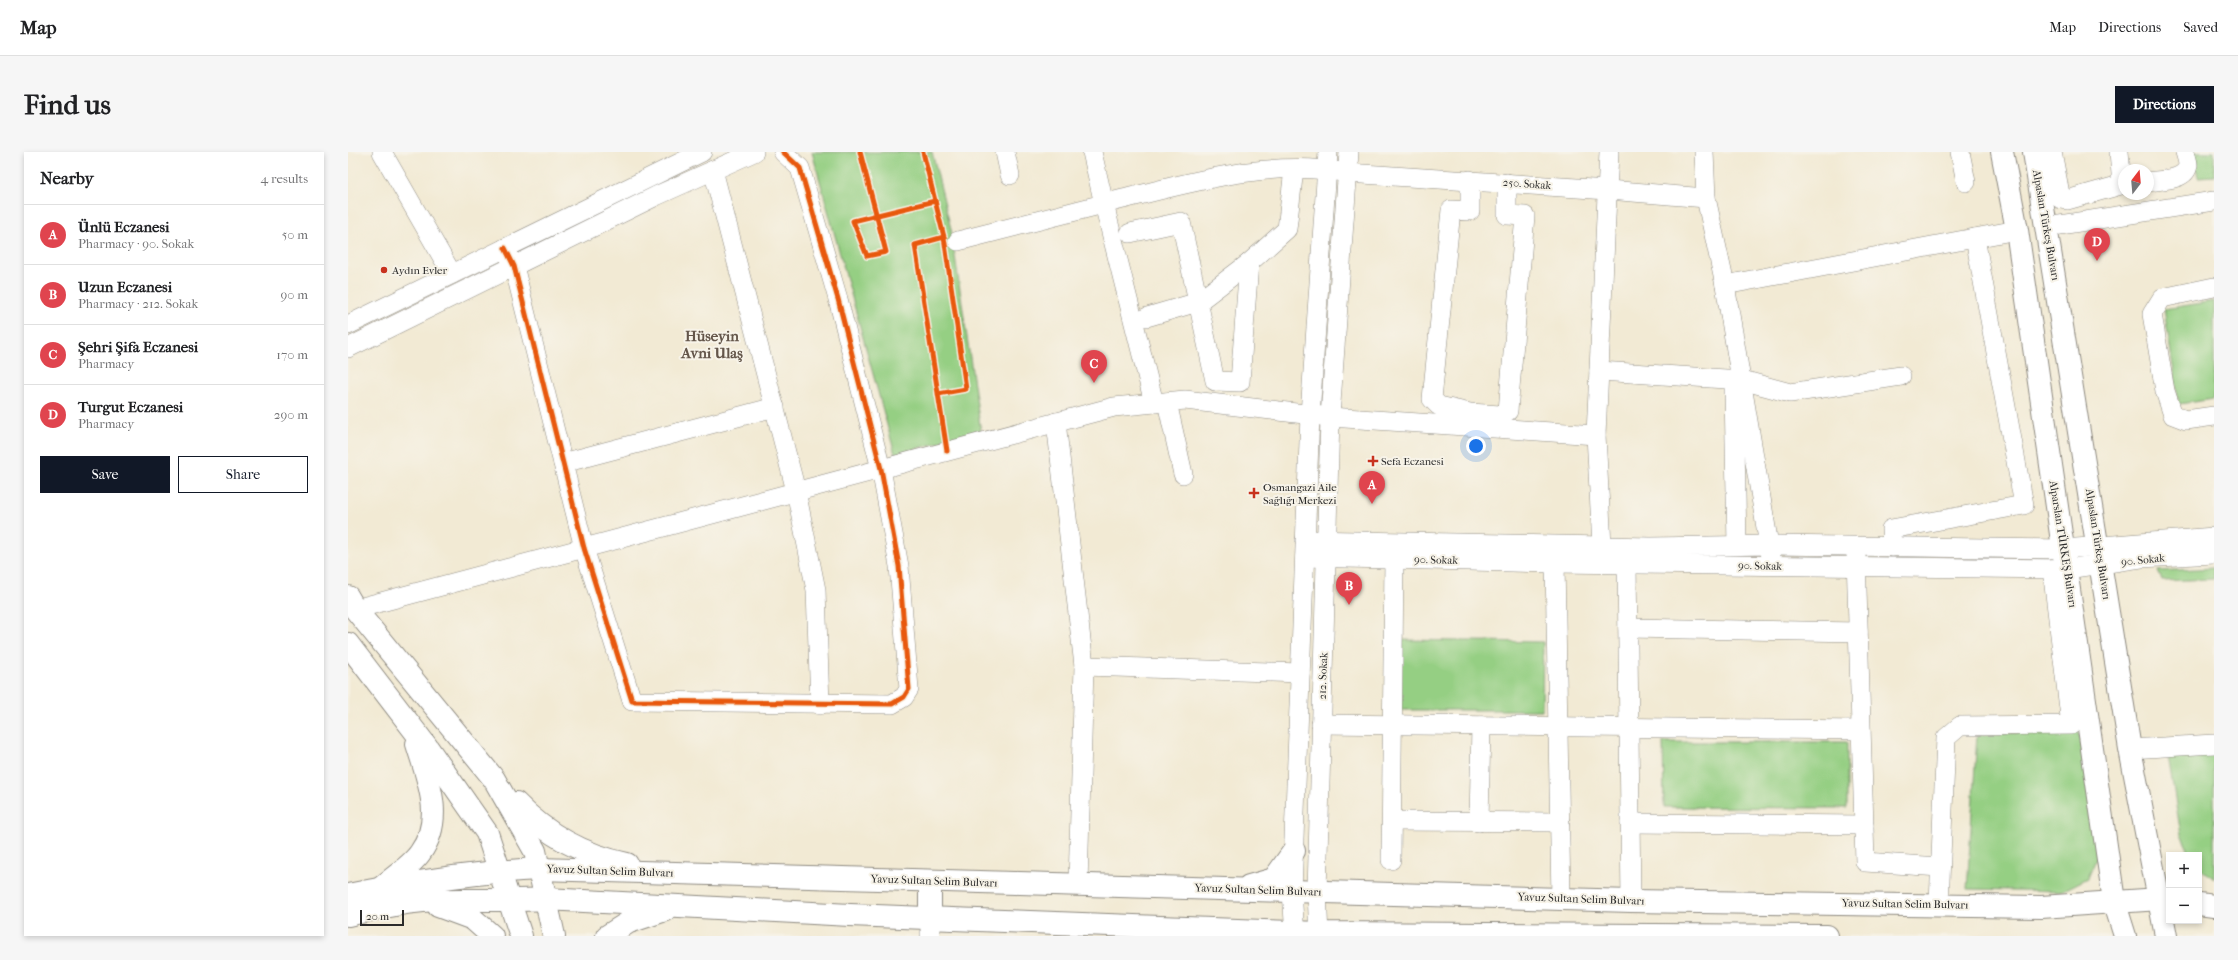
<!DOCTYPE html>
<meta charset="utf-8">
<style>
body{margin:0;font-family:"IM FELL French Canon",serif;background:#f6f6f6;color:#202124}
.controls{position:absolute;right:12px;bottom:12px;display:grid;overflow:hidden;border-radius:0px;box-shadow:0 2px 6px #0003}
.controls button{width:36px;height:36px;display:grid;place-items:center;padding:0;border:0;border-bottom:1px solid #e0e0e0;background:#fff;color:#202124;font:20px sans-serif}
.compass{position:absolute;left:1770px;top:12px;width:36px;height:36px;border-radius:50%;background:#fff;box-shadow:0 2px 6px #0003;rotate:16deg}
.scale{position:absolute;left:12px;bottom:10px;width:44px;box-sizing:border-box;padding-left:4px;border:2px solid #2b2b2b;border-top:0;font-size:11px;line-height:14px;white-space:nowrap;color:#2b2b2b;-webkit-text-stroke:3px #f7f3e8;paint-order:stroke}
.you{position:absolute;left:1128px;top:294px;width:14px;height:14px;margin:-10px;border:3px solid #fff;border-radius:50%;background:#1a73e8;box-shadow:0 0 0 6px #1a73e833}
.badge{display:grid;place-items:center;width:26px;height:26px;border-radius:50%;background:#111827;color:#fff;font-size:13px;font-weight:700}
.pin{position:absolute;translate:-50% -33px;filter:drop-shadow(0 1px 2px #0008)}
.pin::after{content:'';position:absolute;top:21px;width:14px;height:12px;background:inherit;clip-path:polygon(0 0,100% 0,50% 100%)}
.list{margin:0;padding:0;list-style:none}
h2{display:flex;justify-content:space-between;align-items:center;height:52px;margin:0;padding:0 16px;font-size:17px}
h2 small{font-size:13px;font-weight:400;color:#757577}
.list li{display:grid;grid-template-columns:26px 1fr auto;gap:12px;align-items:center;box-sizing:border-box;height:60px;padding:0 16px;border-top:1px solid #e0e0e0}
.list b{display:block;font-size:15px;white-space:nowrap}
.list p{margin:0;font-size:13px;white-space:nowrap;color:#757577}
.list em{font-size:13px;font-style:normal;color:#757577}
.actions{display:flex;gap:8px;padding:12px 16px}
.actions a{flex:1;padding:9px 0;border:1px solid #111827;border-radius:0px;text-align:center;font-size:14px;color:#111827}
.actions .main{background:#111827;color:#fff}
.map{position:relative;flex:none;width:1866px;height:784px;overflow:hidden;border-radius:0px}
header{display:flex;align-items:center;gap:24px;box-sizing:border-box;height:56px;padding:0 20px;background:#fff;border-bottom:1px solid #e0e0e0}
header strong{font-size:19px}
nav{display:flex;gap:22px;margin-inline-start:auto;font-size:14px}
.intro{display:flex;align-items:center;justify-content:space-between;box-sizing:border-box;height:96px;padding:0 24px}
h1{margin:0;font-size:28px}
.button{padding:10px 18px;border-radius:0px;background:#111827;color:#fff;font-size:14px;font-weight:700}
main{display:flex;gap:24px;padding:0 24px}
aside{flex:1;background:#fff;border-radius:0px;box-shadow:0 2px 6px #0003}
.map>svg:first-child{display:block}
</style>
<header>
<strong>Map</strong>
<nav><a>Map</a><a>Directions</a><a>Saved</a></nav>
</header>
<div class="intro"><h1>Find us</h1><a class="button">Directions</a></div>
<main>
<aside>
<h2>Nearby<small>4 results</small></h2>
<ul class="list">
<li><span class="badge" style="background:#e0444e">A</span><div><b>Ünlü Eczanesi</b><p>Pharmacy · 90. Sokak</p></div><em>50 m</em></li>
<li><span class="badge" style="background:#e0444e">B</span><div><b>Uzun Eczanesi</b><p>Pharmacy · 212. Sokak</p></div><em>90 m</em></li>
<li><span class="badge" style="background:#e0444e">C</span><div><b>Şehri Şifa Eczanesi</b><p>Pharmacy</p></div><em>170 m</em></li>
<li><span class="badge" style="background:#e0444e">D</span><div><b>Turgut Eczanesi</b><p>Pharmacy</p></div><em>290 m</em></li>
</ul>
<div class="actions"><a class="main">Save</a><a>Share</a></div>
</aside>
<div class="map">
<svg width="1866" height="784" viewBox="0 0 1866 784">
<rect width="100%" height="100%" fill="#f7f3e8"/>
<filter id="ink" filterUnits="userSpaceOnUse"><feTurbulence type="fractalNoise" baseFrequency=".025" numOctaves="2"/><feDisplacementMap in="SourceGraphic" scale="8" xChannelSelector="R" yChannelSelector="G"/><feConvolveMatrix kernelMatrix="1 2 1 2 8 2 1 2 1" color-interpolation-filters="sRGB"/></filter>
<filter id="wash" filterUnits="userSpaceOnUse"><feTurbulence type="fractalNoise" baseFrequency=".012" numOctaves="4" result="noise"/><feDisplacementMap in="SourceGraphic" scale="16" xChannelSelector="R" yChannelSelector="G"/><feGaussianBlur stdDeviation="0.9" result="paint"/><feColorMatrix in="noise" values="0 0 0 0 0 0 0 0 0 0 0 0 0 0 0 0 0 1.4 0 .05"/><feComposite in="paint" operator="in"/></filter>
<g filter="url(#wash)">
<rect width="100%" height="100%" fill="#f2ead4"/>
<g fill="#95cf83" stroke="#607d57">
<path d="M 464,0 L 584,0 L 603,77 L 633,280 L 547,302 Z"/>
<path d="M 1845,0 L 1866,0 L 1866,24 L 1850,25 Z"/>
<path d="M 1866,149 L 1866,247 L 1831,252 L 1816,157 Z"/>
<path d="M 1866,416 L 1866,427 L 1814,429 L 1810,419 Z"/>
<path d="M 1053,488 L 1195,490 L 1194,558 L 1050,558 Z"/>
<path d="M 1730,578 L 1753,695 L 1740,726 L 1714,739 L 1619,737 L 1629,583 Z"/>
<path d="M 1315,590 L 1499,590 L 1499,656 L 1316,655 Z"/>
<path d="M 1823,602 L 1866,602 L 1866,727 L 1851,714 L 1851,703 L 1843,703 L 1833,683 L 1820,604 Z"/>
</g>
</g>
<g filter="url(#ink)">
<g fill="none" stroke-linecap="round" stroke-linejoin="round">
<defs>
<g id="minor">
<path d="M 34,0 L 104,122"/>
<path d="M 657,0 L 662,23"/>
<path d="M 744,0 L 756,52 L 806,251"/>
<path d="M 1356,0 L 1358,46 L 1377,133 L 1423,405"/>
<path d="M 1612,0 L 1618,30"/>
<path d="M 1704,0 L 1713,47 L 1719,48 L 1776,32"/>
<path d="M 1771,0 L 1774,32"/>
<path d="M 365,18 L 448,339 L 468,438 L 472,553"/>
<path d="M 1122,28 L 1122,59 L 1103,58 L 1084,247 L 1091,254 L 1122,261 L 1152,263 L 1160,259 L 1177,64 L 1159,63 L 1159,31"/>
<path d="M 1800,30 C 1811,28 1838,29 1840,13 C 1840,9 1838,4 1837,0"/>
<path d="M 1699,75 L 1866,49"/>
<path d="M 782,81 L 833,70 L 867,229 L 892,230 L 901,111 L 939,77 L 946,17"/>
<path d="M 610,89 C 665,75 720,61 775,47 C 848,29 923,7 999,21 L 1260,38 L 1358,46"/>
<path d="M 157,96 L 166,114 L 236,396 L 284,549 L 544,552 L 556,545 L 561,537 L 551,414 L 533,317 L 490,147 L 452,16 L 435,0"/>
<path d="M 1377,133 L 1669,78"/>
<path d="M 1866,135 L 1814,146 L 1804,162 L 1817,239 L 1825,263 L 1838,268 L 1866,264"/>
<path d="M 799,165 L 850,150 L 901,111"/>
<path d="M 0,173 L 354,0"/>
<path d="M 0,196 L 308,44 L 406,0"/>
<path d="M 1251,219 L 1394,228 L 1442,241 L 1553,224"/>
<path d="M 1386,239 L 1389,393"/>
<path d="M 819,250 L 835,322"/>
<path d="M 708,270 L 736,514 L 730,733"/>
<path d="M 215,311 L 427,255"/>
<path d="M 957,388 L 1303,395 L 1421,393 L 1716,397 L 1866,385"/>
<path d="M 1254,394 L 1248,283 L 1261,0"/>
<path d="M 1544,395 L 1543,377 L 1676,353 L 1627,86"/>
<path d="M 1508,403 L 1517,710 L 1592,715"/>
<path d="M 957,405 L 1207,411 L 1719,417 L 1793,406 L 1866,402"/>
<path d="M 1207,411 L 1213,747"/>
<path d="M 1279,412 L 1283,749"/>
<path d="M 7,457 L 766,255 L 837,248 L 982,265 L 1248,283"/>
<path d="M 1280,476 L 1510,480"/>
<path d="M 736,514 L 952,521"/>
<path d="M 973,572 L 1513,578"/>
<path d="M 1782,597 L 1866,592"/>
<path d="M 1044,669 L 1212,670"/>
<path d="M 1131,670 L 1133,574"/>
<path d="M 1282,671 L 1516,673"/>
<path d="M 1043,708 L 1046,407"/>
<path d="M 1591,752 L 1598,586 L 1612,574 L 1723,573 L 1704,417"/>
<path d="M 582,766 L 582,784"/>
<path d="M 947,784 L 944,739 L 962,263 L 980,0"/>
<path d="M 971,784 L 969,740 L 982,265 L 1001,0"/>
</g>
<g id="major">
<path d="M 1654,0 L 1669,78 L 1766,749 L 1777,784"/>
<path d="M 1686,0 L 1782,597 L 1818,784"/>
<path d="M 0,445 L 7,457 L 146,627 L 187,699 L 206,784"/>
<path d="M 0,492 L 79,595 L 139,681 L 173,784"/>
<path d="M 168,651 C 199,683 235,703 279,712"/>
<path d="M 901,734 L 926,727 L 946,699"/>
<path d="M 33,736 C 45,725 63,714 72,701 C 97,667 80,628 69,592"/>
<path d="M 0,743 C 63,730 127,720 191,717 L 1283,749 L 1693,755 L 1812,747 L 1821,748"/>
<path d="M 1851,752 L 1866,754"/>
<path d="M 90,754 L 125,767 L 144,784"/>
<path d="M 0,763 C 25,757 50,751 75,749 C 115,746 158,750 198,747 L 502,763 L 971,781 L 1479,784"/>
<path d="M 582,766 L 582,729"/>
<path d="M 259,784 L 281,770 L 317,758"/>
</g>
</defs>
<use href="#minor" stroke="#8e8a80" stroke-width="20"/>
<use href="#major" stroke="#8e8a80" stroke-width="24"/>
<use href="#minor" stroke="#fff" stroke-width="19"/>
<use href="#major" stroke="#fff" stroke-width="22"/>
<defs>
<g id="cycleway">
<path d="M 512,0 L 538,100 L 519,104 L 505,69 L 587,49"/>
<path d="M 575,0 L 596,85"/>
<path d="M 157,96 L 166,114 L 236,396 L 284,549 L 544,552 L 556,545 L 561,537 L 551,414 L 533,317 L 490,147 L 452,16 L 435,0"/>
<path d="M 590,242 L 618,237 L 596,85 L 567,93 L 599,299"/>
</g>
</defs>
<use href="#cycleway" stroke="#f7f3e8" stroke-width="8"/>
<use href="#cycleway" stroke="#e8590c" stroke-width="5"/>
</g>
</g>
<g fill="#c8321e" stroke="#f7f3e8" stroke-width="1.5">
<circle cx="36" cy="118" r="4"/>
<path d="M1023 303h4v4h4v4h-4v4h-4v-4h-4v-4h4z"/>
<path d="M904 335h4v4h4v4h-4v4h-4v-4h-4v-4h4z"/>
</g>
<g text-anchor="middle" dominant-baseline="central" stroke-width="4" stroke-linejoin="round" paint-order="stroke">
<g font-size="11" fill="#2b2b2b" stroke="#f7f3e8">
<text transform="translate(1179 32) rotate(4)">250. Sokak</text>
<text transform="translate(1698 73) rotate(80)">Alpaslan Türkeş Bulvarı</text>
<text transform="translate(1715 392) rotate(81)">Alparslan TÜRKEŞ Bulvarı</text>
<text transform="translate(1750 392) rotate(81)">Alpaslan Türkeş Bulvarı</text>
<text transform="translate(1088 408) rotate(1)">90. Sokak</text>
<text transform="translate(1795 408) rotate(-6)">90. Sokak</text>
<text transform="translate(1412 414) rotate(1)">90. Sokak</text>
<text transform="translate(975 524) rotate(-88)">212. Sokak</text>
<text transform="translate(262 719) rotate(2)">Yavuz Sultan Selim Bulvarı</text>
<text transform="translate(586 729) rotate(2)">Yavuz Sultan Selim Bulvarı</text>
<text transform="translate(910 738) rotate(2)">Yavuz Sultan Selim Bulvarı</text>
<text transform="translate(1233 747) rotate(2)">Yavuz Sultan Selim Bulvarı</text>
<text transform="translate(1557 752) rotate(1)">Yavuz Sultan Selim Bulvarı</text>
</g>
<g font-size="11" fill="#2b2b2b" stroke="#f7f3e8" text-anchor="start">
<text x="44" y="118">Aydın Evler</text>
<text x="1033" y="309">Sefa Eczanesi</text>
<text x="915" y="335">Osmangazi Aile<tspan x="915" dy="13">Sağlığı Merkezi</tspan></text>
</g>
<g font-size="15" font-weight="bold" fill="#64564a" stroke="#f7f3e8">
<text x="364" y="184">Hüseyin<tspan x="364" dy="17">Avni Ulaş</tspan></text>
</g>
</g>
</svg>
<div class="controls">
<button>+</button>
<button>−</button>
</div>
<svg class="compass" viewBox="-18 -18 36 36"><path d="M0-13l5 13h-10z" fill="#e53935"/><path d="M0 13l5-13h-10z" fill="#757577"/></svg>
<div class="scale">20 m</div>
<div class="you"></div>
<div class="pin badge" style="left:1024px;top:352px;background:#e0444e">A</div>
<div class="pin badge" style="left:1001px;top:453px;background:#e0444e">B</div>
<div class="pin badge" style="left:746px;top:231px;background:#e0444e">C</div>
<div class="pin badge" style="left:1749px;top:109px;background:#e0444e">D</div>
</div>
</main>
